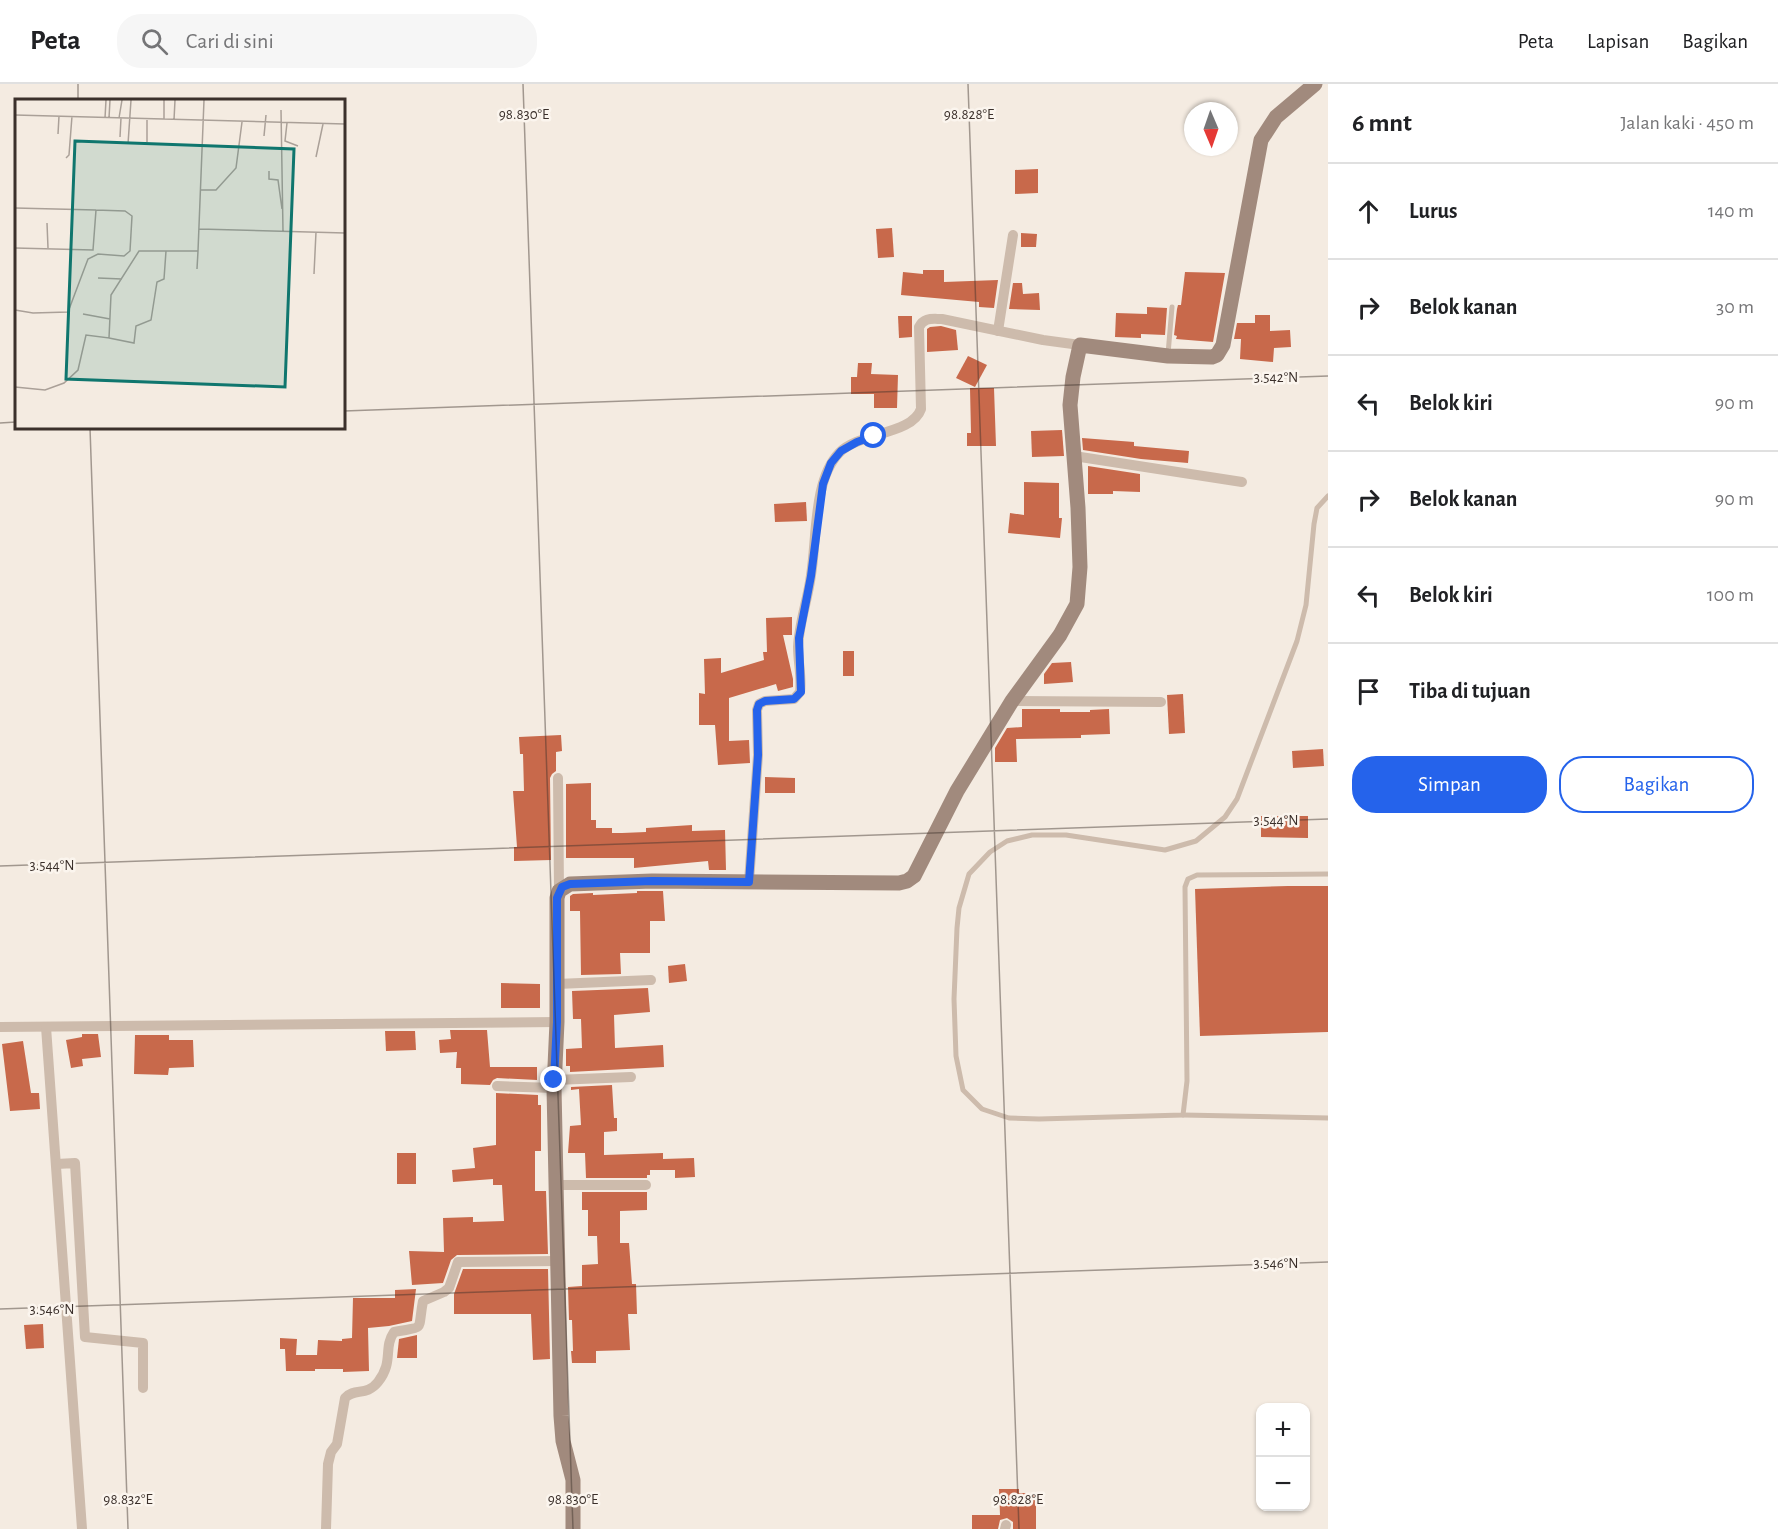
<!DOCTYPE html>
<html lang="id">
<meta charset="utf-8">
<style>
body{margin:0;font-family:"Alegreya Sans",sans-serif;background:#f6f6f6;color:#202124}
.controls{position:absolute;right:18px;bottom:18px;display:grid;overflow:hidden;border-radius:12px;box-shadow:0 2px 4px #0004}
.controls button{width:54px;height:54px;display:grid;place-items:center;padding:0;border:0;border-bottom:2px solid #e0e0e0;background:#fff;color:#202124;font:30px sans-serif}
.compass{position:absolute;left:1184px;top:18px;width:54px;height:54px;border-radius:50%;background:#fff;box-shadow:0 2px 4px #0004;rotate:178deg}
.stop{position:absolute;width:18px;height:18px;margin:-14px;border:4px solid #2563eb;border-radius:50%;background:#fff}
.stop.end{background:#2563eb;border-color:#fff;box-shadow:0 2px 6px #0008}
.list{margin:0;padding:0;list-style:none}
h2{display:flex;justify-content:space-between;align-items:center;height:78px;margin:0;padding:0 24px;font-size:26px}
h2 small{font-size:20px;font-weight:400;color:#757577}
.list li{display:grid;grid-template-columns:39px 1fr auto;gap:18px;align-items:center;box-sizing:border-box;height:96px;padding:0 24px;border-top:2px solid #e0e0e0}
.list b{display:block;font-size:22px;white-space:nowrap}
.list em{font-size:20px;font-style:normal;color:#757577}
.actions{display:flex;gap:12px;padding:18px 24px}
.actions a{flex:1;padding:14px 0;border:2px solid #2563eb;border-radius:24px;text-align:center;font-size:21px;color:#2563eb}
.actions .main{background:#2563eb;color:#fff}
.icon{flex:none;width:33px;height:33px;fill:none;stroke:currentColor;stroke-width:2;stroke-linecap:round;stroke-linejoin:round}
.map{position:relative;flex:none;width:1328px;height:1445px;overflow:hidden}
header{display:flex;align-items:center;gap:36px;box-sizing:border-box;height:84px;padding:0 30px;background:#fff;border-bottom:2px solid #e0e0e0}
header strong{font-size:28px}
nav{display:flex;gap:33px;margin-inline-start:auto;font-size:21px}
.search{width:420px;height:54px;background:#f6f6f6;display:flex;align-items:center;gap:15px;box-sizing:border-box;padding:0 21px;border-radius:24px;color:#757577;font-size:22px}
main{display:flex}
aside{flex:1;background:#fff}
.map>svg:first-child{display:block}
</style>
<header>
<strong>Peta</strong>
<div class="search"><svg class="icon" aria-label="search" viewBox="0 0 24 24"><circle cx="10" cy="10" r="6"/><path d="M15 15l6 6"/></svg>Cari di sini</div>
<nav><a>Peta</a><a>Lapisan</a><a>Bagikan</a></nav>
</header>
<main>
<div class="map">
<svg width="1328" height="1445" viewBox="0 0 1328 1445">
<rect width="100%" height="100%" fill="#f4ebe1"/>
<g fill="#c8694b">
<path d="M 1038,85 L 1038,109 L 1015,110 L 1015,86 Z"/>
<path d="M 892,144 L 894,173 L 878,174 L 876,145 Z"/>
<path d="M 1021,149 L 1037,150 L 1036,163 L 1021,163 Z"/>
<path d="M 923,186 L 944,186 L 944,198 L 998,196 L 994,224 L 979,223 L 979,218 L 901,211 L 903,188 L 923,190 Z"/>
<path d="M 1185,188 L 1225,189 L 1213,258 L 1176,255 L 1177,252 L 1174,251 L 1177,225 L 1178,221 L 1181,221 Z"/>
<path d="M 1013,199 L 1022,199 L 1023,210 L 1039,209 L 1040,226 L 1009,225 Z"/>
<path d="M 1147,223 L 1167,224 L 1165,251 L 1141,250 L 1141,254 L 1115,253 L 1116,229 L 1147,230 Z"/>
<path d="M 1255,231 L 1270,231 L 1270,247 L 1290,246 L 1291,263 L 1274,264 L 1273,278 L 1240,275 L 1241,255 L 1234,255 L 1237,239 L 1255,239 Z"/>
<path d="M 898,232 L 912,232 L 912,253 L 899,254 Z"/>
<path d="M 941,242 L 956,246 L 958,266 L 927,268 L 927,245 L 930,243 Z"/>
<path d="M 968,272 L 987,281 L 975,303 L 956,294 Z"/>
<path d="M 858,279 L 872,279 L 871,290 L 898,291 L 897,324 L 874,324 L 874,310 L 851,310 L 851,293 L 857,293 Z"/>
<path d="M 970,304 L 994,304 L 996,362 L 967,362 L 967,349 L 971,349 Z"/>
<path d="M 1062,346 L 1064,372 L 1032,373 L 1031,347 Z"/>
<path d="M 1082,354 L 1134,358 L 1134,362 L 1189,367 L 1188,379 L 1141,375 L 1083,366 Z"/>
<path d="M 1088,382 L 1140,390 L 1140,408 L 1113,407 L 1113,410 L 1088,410 Z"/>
<path d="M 1024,398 L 1059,399 L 1059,434 L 1062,434 L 1060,454 L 1008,449 L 1010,429 L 1024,431 Z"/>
<path d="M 806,418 L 807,437 L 775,438 L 774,420 Z"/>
<path d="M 792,533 L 792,551 L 783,551 L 793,595 L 793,603 L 778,607 L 776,600 L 729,614 L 729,657 L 749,656 L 750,679 L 718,681 L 715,641 L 699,641 L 699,609 L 705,610 L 704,575 L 721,574 L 721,589 L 764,576 L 763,568 L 767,568 L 766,534 Z"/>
<rect x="843" y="567" width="11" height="25"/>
<path d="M 1071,578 L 1073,598 L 1044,600 L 1044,590 L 1052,579 Z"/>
<path d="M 1183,610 L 1185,649 L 1169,650 L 1167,611 Z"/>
<path d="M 1022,625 L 1060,625 L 1060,628 L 1090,628 L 1090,626 L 1109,625 L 1110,650 L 1081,651 L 1081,654 L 1016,655 L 1017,678 L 995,678 L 995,664 L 1007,644 L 1022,643 Z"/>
<path d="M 561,651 L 562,667 L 556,668 L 556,687 L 552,690 L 550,694 L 551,776 L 514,777 L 514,763 L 517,763 L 513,707 L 524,707 L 523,670 L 520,670 L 519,653 Z"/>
<path d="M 1323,665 L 1324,682 L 1293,684 L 1292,667 Z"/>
<path d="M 765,693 L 795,694 L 795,709 L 765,709 Z"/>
<path d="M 591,699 L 591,736 L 596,736 L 596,744 L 612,744 L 612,749 L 622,749 L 646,748 L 646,744 L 692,741 L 692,747 L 725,746 L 726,786 L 709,786 L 708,777 L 634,784 L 634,774 L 566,774 L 566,700 Z"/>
<path d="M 1261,732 L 1308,732 L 1308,754 L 1261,753 Z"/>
<path d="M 1288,802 L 1328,802 L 1328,948 L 1200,952 L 1195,805 Z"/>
<path d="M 637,807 L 663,807 L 665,837 L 650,837 L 650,869 L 620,869 L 621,890 L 581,891 L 580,827 L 570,827 L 570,812 L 573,810 L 593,809 L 593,811 L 637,809 Z"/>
<path d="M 685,880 L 687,897 L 669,899 L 668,882 Z"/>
<path d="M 501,899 L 540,900 L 540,924 L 501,924 Z"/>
<path d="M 648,904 L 650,928 L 614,931 L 615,964 L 663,961 L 664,983 L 570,988 L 570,982 L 566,982 L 566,965 L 582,964 L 581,935 L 573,935 L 572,907 Z"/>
<path d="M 450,946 L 487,946 L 490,983 L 537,983 L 537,996 L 497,994 L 493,996 L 490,1001 L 461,1000 L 461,984 L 456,984 L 457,968 L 440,969 L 439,956 L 451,955 Z"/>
<path d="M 385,947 L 415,947 L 416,966 L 386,967 Z"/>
<path d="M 82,950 L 98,950 L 101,973 L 82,975 L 83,982 L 71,984 L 66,956 L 82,953 Z"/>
<path d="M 135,951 L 169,951 L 169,956 L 193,956 L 194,983 L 169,984 L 168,991 L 134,990 Z"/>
<path d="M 23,957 L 31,1009 L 39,1009 L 40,1025 L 10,1027 L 2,960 Z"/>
<path d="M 612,1001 L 614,1034 L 617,1034 L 617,1047 L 604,1048 L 604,1071 L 663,1069 L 663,1075 L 694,1074 L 695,1093 L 675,1094 L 675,1086 L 650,1086 L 650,1091 L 647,1091 L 647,1094 L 586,1094 L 585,1069 L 568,1069 L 570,1042 L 581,1041 L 579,1005 L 571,1006 L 571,1003 Z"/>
<path d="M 496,1009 L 538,1011 L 538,1021 L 541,1021 L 541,1067 L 535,1067 L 535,1107 L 546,1107 L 548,1170 L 457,1171 L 451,1176 L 443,1199 L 412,1201 L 409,1167 L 444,1168 L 443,1134 L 473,1133 L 473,1138 L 504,1137 L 502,1101 L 493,1101 L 493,1095 L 453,1098 L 452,1086 L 475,1084 L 473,1064 L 496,1061 Z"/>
<rect x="397" y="1069" width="19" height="31"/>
<path d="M 582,1108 L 647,1108 L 647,1126 L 620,1127 L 620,1159 L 629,1159 L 632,1200 L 636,1200 L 637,1230 L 628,1230 L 630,1266 L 596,1267 L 596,1279 L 572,1279 L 571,1267 L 573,1267 L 572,1236 L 569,1236 L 568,1203 L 582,1202 L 582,1181 L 598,1180 L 597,1152 L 588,1152 L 588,1126 L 582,1126 Z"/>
<path d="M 463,1185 L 548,1185 L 550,1275 L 533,1276 L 531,1230 L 454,1230 L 454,1210 Z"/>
<path d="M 416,1205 L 412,1237 L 389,1242 L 368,1244 L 369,1287 L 343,1288 L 343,1285 L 315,1285 L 315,1287 L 286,1287 L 285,1265 L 280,1265 L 280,1254 L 297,1255 L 296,1271 L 317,1271 L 318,1256 L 342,1257 L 342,1255 L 352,1254 L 353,1214 L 395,1214 L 395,1206 Z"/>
<path d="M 43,1240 L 44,1264 L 26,1265 L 24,1241 Z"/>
<path d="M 417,1251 L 417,1274 L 397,1274 L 399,1255 Z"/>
<path d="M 999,1405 L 1019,1405 L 1019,1409 L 1036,1409 L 1036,1445 L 1013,1445 L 1013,1438 L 1007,1434 L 1000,1436 L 998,1445 L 972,1445 L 972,1431 L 1000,1431 Z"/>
</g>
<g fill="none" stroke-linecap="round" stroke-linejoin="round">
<g stroke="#cdbbac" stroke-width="5">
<path d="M 1168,270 L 1172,223"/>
<path d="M 1328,412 L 1317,424 L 1314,440 L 1306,521 L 1297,557 L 1237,715 L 1225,733 L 1196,757 L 1165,766 L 1066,751 L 1032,751 L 1007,757 L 990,768 L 969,790 L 959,824 L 957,844 L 954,915 L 956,972 L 963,1006 L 982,1025 L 1009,1034 L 1039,1035 L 1183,1031 L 1187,997 L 1185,803 L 1188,795 L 1197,791 L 1328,790"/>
<path d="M 1183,1031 L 1328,1034"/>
</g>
<g stroke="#cdbbac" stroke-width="10">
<path d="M 998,247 L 1013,151"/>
<path d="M 1074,372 L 1242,398"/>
<path d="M 1012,617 L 1161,618"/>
<path d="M 558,694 L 559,807"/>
<path d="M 749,798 L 758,671 L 757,626 L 759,620 L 765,617 L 794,615 L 800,608 C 802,593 798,578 798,563 C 799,539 808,515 811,491 C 817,455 813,396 839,369 C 859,348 912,351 921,325 L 919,243 C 924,233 932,235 942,235 L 1043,256 L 1080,261"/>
<path d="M 557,900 L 651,896"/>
<path d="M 0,943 L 557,938"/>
<path d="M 46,943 L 82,1445"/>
<path d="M 554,996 L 631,993"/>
<path d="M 497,1002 L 554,1004"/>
<path d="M 57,1080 L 75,1079 L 85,1253 L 143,1259 L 143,1304"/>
<path d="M 556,1101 L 646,1101"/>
<path d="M 326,1445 L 328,1380 L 331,1368 L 337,1360 L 345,1314 C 355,1303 366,1313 378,1298 C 394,1278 383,1264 394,1248 C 426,1242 417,1249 423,1217 L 444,1208 L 449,1204 L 458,1178 L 558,1177"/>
<path d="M 1005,1445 L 1006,1441"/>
</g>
<path stroke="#a18a7d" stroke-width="15" d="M 573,1445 L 573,1396 L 563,1357 L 561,1332 L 554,1004 L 557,938 L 557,814 L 559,807 L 570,800 L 652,797 L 899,799 L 907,797 L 914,792 L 957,707 L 1012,617 L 1060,551 L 1077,520 L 1080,483 L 1078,424 L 1070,321 L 1073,293 L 1080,261 L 1168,272 L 1212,273 L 1217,271 L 1223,261 L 1261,56 L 1276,33 L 1315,0"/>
</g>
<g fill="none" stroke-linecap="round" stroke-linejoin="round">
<path stroke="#2563eb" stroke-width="8" d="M 554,996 L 557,938 L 557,814 L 562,803 L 570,800 L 652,797 L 749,798 L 758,671 L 757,626 L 759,620 L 765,617 L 794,615 L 801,608 L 799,554 L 811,492 L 823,400 L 831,379 L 841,367 L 857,358 L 874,352"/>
</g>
<path fill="none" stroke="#3b302b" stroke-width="1.5" stroke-opacity="0.45" d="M 78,0 L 78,16M 523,0 L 573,1445M 968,0 L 1019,1445M 344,327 L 1328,292M 0,339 L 16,338M 90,344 L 128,1445M 0,782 L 1328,735M 0,1225 L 1328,1178"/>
<g transform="translate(15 15)">
<rect width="330" height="330" fill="#f4ebe1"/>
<path fill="none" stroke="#aaa098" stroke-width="1.5" d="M 266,11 L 268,132M 0,16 L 330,25M 90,19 L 91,1M 94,19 L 95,1M 104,19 L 107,1M 149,20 L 149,1M 159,21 L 160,1M 272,24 L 270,42 L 283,47M 43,35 L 44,17M 249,37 L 251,16M 105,38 L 106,19M 132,43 L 132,21M 113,45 L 116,1M 301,58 L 308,25M 51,59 L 54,56 L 57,17M 254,72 L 254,80 L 263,81 L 267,110M 185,91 L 201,91 L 221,69 L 227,23M 0,109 L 81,111M 32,124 L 33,149M 184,130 L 330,134M 0,149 L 78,151 L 81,111 L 110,112 L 117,117 L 115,152 L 109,157 L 83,155 L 73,160 L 53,213 L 18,214 L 0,211M 182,170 L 183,152M 299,175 L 301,133M 83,179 L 107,180M 68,215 L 95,220M 94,239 L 119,244 L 121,227 L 136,221 L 142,183 L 149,180 L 151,152M 0,288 L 30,291 L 49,284 L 63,271 L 71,236 L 94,239 L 96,196 L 124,152 L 183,152 L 189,1"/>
<path fill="#0f766e" fill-opacity="0.15" stroke="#0f766e" stroke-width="3" d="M 60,42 L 279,50 L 270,288 L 51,280 Z"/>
<rect width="330" height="330" fill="none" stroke="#3b302b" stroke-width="3"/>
</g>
<g font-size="15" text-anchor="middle" fill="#3b302b" stroke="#fbf5ee" stroke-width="5" stroke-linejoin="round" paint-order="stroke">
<text x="524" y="35">98.830°E</text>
<text x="969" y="35">98.828°E</text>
<text x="1276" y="298">3.542°N</text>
<text x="1276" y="741">3.544°N</text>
<text x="52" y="786">3.544°N</text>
<text x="1276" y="1184">3.546°N</text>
<text x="52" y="1230">3.546°N</text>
<text x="128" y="1420">98.832°E</text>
<text x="573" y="1420">98.830°E</text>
<text x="1018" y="1420">98.828°E</text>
</g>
</svg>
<div class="controls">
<button>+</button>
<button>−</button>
</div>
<svg class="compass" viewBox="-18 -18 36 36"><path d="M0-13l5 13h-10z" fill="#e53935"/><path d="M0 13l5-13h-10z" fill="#757577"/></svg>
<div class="stop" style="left:874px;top:352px"></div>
<div class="stop end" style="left:554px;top:996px"></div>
</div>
<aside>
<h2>6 mnt<small>Jalan kaki · 450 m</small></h2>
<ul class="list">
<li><svg class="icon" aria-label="ahead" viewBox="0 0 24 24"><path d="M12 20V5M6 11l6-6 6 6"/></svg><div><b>Lurus</b></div><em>140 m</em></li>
<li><svg class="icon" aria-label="right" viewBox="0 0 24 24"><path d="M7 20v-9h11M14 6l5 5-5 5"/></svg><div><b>Belok kanan</b></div><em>30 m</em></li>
<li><svg class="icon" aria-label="left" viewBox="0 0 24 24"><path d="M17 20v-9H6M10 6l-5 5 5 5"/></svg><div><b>Belok kiri</b></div><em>90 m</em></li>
<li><svg class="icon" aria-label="right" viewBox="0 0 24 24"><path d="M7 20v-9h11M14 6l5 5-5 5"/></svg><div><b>Belok kanan</b></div><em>90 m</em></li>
<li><svg class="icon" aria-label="left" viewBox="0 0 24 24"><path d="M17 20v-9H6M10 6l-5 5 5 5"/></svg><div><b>Belok kiri</b></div><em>100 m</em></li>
<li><svg class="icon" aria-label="arrive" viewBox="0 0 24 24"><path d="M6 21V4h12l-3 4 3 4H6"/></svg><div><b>Tiba di tujuan</b></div></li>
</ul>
<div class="actions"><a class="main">Simpan</a><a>Bagikan</a></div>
</aside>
</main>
